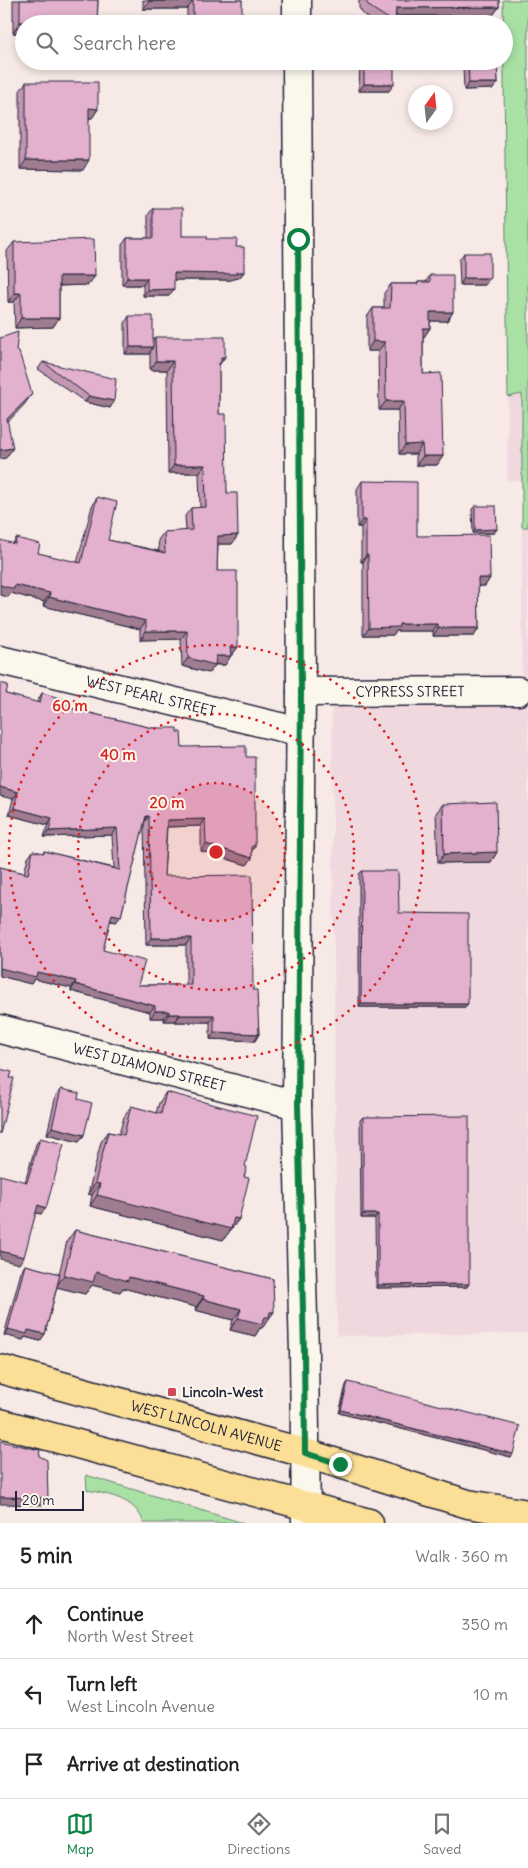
<!DOCTYPE html>
<meta charset="utf-8">
<style>
body{margin:0;font-family:Delius,sans-serif;background:#f6f6f6;color:#222}
.compass{position:absolute;left:408px;top:85px;width:45px;height:45px;border-radius:50%;background:#fff;box-shadow:0 2px 8px #0003;rotate:15deg}
.scale{position:absolute;left:15px;bottom:12px;width:69px;box-sizing:border-box;padding-left:5px;border:2px solid #22223b;border-top:0;font-size:14px;line-height:18px;white-space:nowrap;color:#22223b;-webkit-text-stroke:4px #fbf7ec;paint-order:stroke}
.stop{position:absolute;width:15px;height:15px;margin:-11px;border:4px solid #0b8043;border-radius:50%;background:#fff}
.stop.end{background:#0b8043;border-color:#fff;box-shadow:0 1px 5px #0008}
.list{margin:0;padding:0;list-style:none}
h2{display:flex;justify-content:space-between;align-items:center;height:65px;margin:0;padding:0 20px;font-size:21px}
h2 small{font-size:16px;font-weight:400;color:#767676}
.list li{display:grid;grid-template-columns:32px 1fr auto;gap:15px;align-items:center;box-sizing:border-box;height:70px;padding:0 20px;border-top:1px solid #e0e0e0}
.list b{display:block;font-size:19px;white-space:nowrap}
.list p{margin:0;font-size:16px;white-space:nowrap;color:#767676}
.list em{font-size:16px;font-style:normal;color:#767676}
.icon{flex:none;width:28px;height:28px;fill:none;stroke:currentColor;stroke-width:2;stroke-linecap:round;stroke-linejoin:round}
.map{position:relative;flex:none;width:528px;height:1523px;overflow:hidden}
.search{position:absolute;background:#fff;box-shadow:0 2px 8px #0003;left:15px;right:15px;top:15px;height:55px;display:flex;align-items:center;gap:12px;box-sizing:border-box;padding:0 18px;border-radius:28px;color:#767676;font-size:19px}
.sheet{height:275px;background:#fff}
nav{display:flex;justify-content:space-around;align-items:center;box-sizing:border-box;height:70px;border-top:1px solid #e0e0e0;background:#fff;font-size:14px;color:#767676}
nav a{display:grid;justify-items:center;gap:2px}
nav .on{color:#0b8043}
.map>svg:first-child{display:block}
</style>
<div class="map">
<svg width="528" height="1523" viewBox="0 0 528 1523">
<rect width="100%" height="100%" fill="#f6e9e6"/>
<filter id="ink" filterUnits="userSpaceOnUse"><feTurbulence type="fractalNoise" baseFrequency=".02" numOctaves="2"/><feDisplacementMap in="SourceGraphic" scale="10" xChannelSelector="R" yChannelSelector="G"/><feConvolveMatrix kernelMatrix="1 2 1 2 8 2 1 2 1" color-interpolation-filters="sRGB"/></filter>
<g filter="url(#ink)">
<path fill="#f0d8df" d="M 503,0 L 528,0 L 528,1333 L 337,1336 L 332,704 L 522,701 L 522,481 L 507,480 L 508,397 Z"/>
<g fill="#a9e1a4" stroke="#668270">
<path d="M 503,0 L 528,0 L 528,527 L 522,527 L 522,394 L 508,397 Z"/>
<path d="M 86,1475 L 243,1523 L 144,1523 C 135,1498 110,1495 87,1490 Z"/>
</g>
<g fill="none" stroke-linecap="round" stroke-linejoin="round">
<defs>
<g id="minor">
<path d="M 297,0 L 297,24"/>
<path d="M 297,61 L 301,692 L 297,1105 L 304,1352 L 306,1523"/>
<path id="s1" d="M 0,660 L 301,732"/>
<path id="s2" d="M 301,692 L 518,691"/>
<path id="s3" d="M 0,1029 L 297,1105"/>
</g>
<g id="major">
<path id="s4" d="M 0,1369 L 305,1453 L 468,1504 L 528,1514"/>
<path d="M 0,1423 L 369,1523"/>
</g>
</defs>
<use href="#minor" stroke="#22223b" stroke-width="31"/>
<use href="#major" stroke="#22223b" stroke-width="31"/>
<use href="#minor" stroke="#fbf7ec" stroke-width="28"/>
<use href="#major" stroke="#fbdf96" stroke-width="28"/>
</g>
<g fill="#c397b1" stroke="#22223b" fill-rule="evenodd">
<path d="M 13,0 L 98,0 L 97,23 L 97,24 L 24,24 L 24,33 L 13,33 Z"/>
<path d="M 143,0 L 242,0 L 240,24 L 187,24 L 187,9 L 143,9 Z"/>
<path d="M 359,0 L 499,0 L 499,7 L 493,15 L 396,16 L 395,24 L 378,24 L 364,15 L 359,8 Z"/>
<path d="M 360,61 L 394,61 L 389,91 L 359,91 Z"/>
<path d="M 467,61 L 497,61 L 498,83 L 493,89 L 464,90 L 463,66 Z"/>
<path d="M 26,82 L 98,109 L 92,118 L 89,118 L 83,170 L 20,169 L 20,91 Z"/>
<path d="M 153,208 L 182,236 L 207,239 L 236,247 L 244,272 L 239,278 L 233,279 L 231,280 L 174,280 L 169,296 L 143,296 L 143,285 L 122,285 L 122,245 L 127,238 L 148,238 L 148,215 Z"/>
<path d="M 14,242 L 95,276 L 88,285 L 59,286 L 59,318 L 53,327 L 15,328 L 14,302 L 8,302 L 7,251 Z"/>
<path d="M 464,253 L 490,278 L 485,285 L 460,285 L 459,260 Z"/>
<path d="M 430,275 L 453,312 L 447,321 L 430,321 L 430,328 L 424,337 L 423,337 L 423,374 L 443,456 L 437,465 L 416,465 L 416,454 L 399,454 L 398,410 L 379,410 L 378,351 L 367,351 L 367,317 L 373,308 L 384,308 L 384,293 L 391,284 L 417,284 L 418,282 L 426,282 Z"/>
<path d="M 129,316 L 153,340 L 155,337 L 219,366 L 219,414 L 227,493 L 238,535 L 232,544 L 218,544 L 217,571 L 238,647 L 232,655 L 231,655 L 225,665 L 215,665 L 209,673 L 182,666 L 181,639 L 140,640 L 140,629 L 43,606 L 44,602 L 11,593 L 8,597 L 13,543 L 16,538 L 38,553 L 77,563 L 92,506 L 97,497 L 108,540 L 159,551 L 158,540 L 164,532 L 186,531 L 185,516 L 191,508 L 200,508 L 199,473 L 168,473 L 167,370 L 150,370 L 150,352 L 149,354 L 125,354 L 125,323 Z"/>
<path d="M 43,362 L 114,401 L 110,408 L 85,402 L 38,369 Z"/>
<path d="M 362,481 L 417,536 L 490,578 L 485,586 L 478,586 L 479,628 L 474,636 L 433,636 L 433,631 L 396,631 L 393,635 L 363,635 L 363,562 L 361,562 L 361,527 L 357,527 L 357,489 Z"/>
<path d="M 475,506 L 497,529 L 494,533 L 473,533 L 472,509 Z"/>
<path d="M 42,693 L 65,707 L 152,728 L 177,732 L 182,747 L 246,757 L 255,846 L 252,851 L 252,858 L 247,865 L 201,851 L 201,826 L 167,827 L 164,876 L 253,990 L 259,1034 L 255,1041 L 210,1039 L 210,1022 L 175,1022 L 175,1021 L 164,1021 L 164,1018 L 150,1018 L 150,1012 L 71,991 L 71,988 L 34,979 L 31,984 L 0,976 L 0,867 L 24,873 L 28,858 L 33,851 L 43,853 L 44,851 L 114,868 L 112,835 L 44,837 L 48,825 L 9,815 L 13,799 L 6,694 L 37,703 L 38,700 ZM 144,823 L 146,945 L 186,945 L 186,985 L 138,985 L 103,950 L 110,921 L 116,922 L 121,916 Z"/>
<path d="M 443,804 L 497,852 L 491,862 L 438,863 L 436,813 Z"/>
<path d="M 362,871 L 399,913 L 465,1007 L 359,1007 L 359,874 Z"/>
<path d="M 61,1089 L 78,1099 L 84,1135 L 79,1142 L 47,1134 L 56,1095 Z"/>
<path d="M 166,1092 L 245,1166 L 244,1177 L 239,1219 L 223,1240 L 90,1206 L 92,1195 L 88,1194 L 101,1142 L 108,1132 L 119,1134 L 124,1117 L 131,1106 L 156,1113 L 159,1103 Z"/>
<path d="M 363,1117 L 467,1287 L 376,1288 L 375,1218 L 361,1218 L 360,1120 Z"/>
<path d="M 40,1138 L 46,1208 L 41,1214 L 36,1213 L 19,1264 L 25,1182 L 36,1144 Z"/>
<path d="M 75,1230 L 273,1279 L 266,1323 L 262,1328 L 260,1328 L 255,1336 L 230,1330 L 233,1320 L 195,1310 L 196,1307 L 123,1288 L 120,1292 L 92,1285 L 85,1294 L 57,1287 L 45,1334 L 40,1341 L 25,1337 L 23,1340 L 4,1335 L 21,1272 L 25,1265 L 59,1274 L 67,1241 Z"/>
<path d="M 348,1382 L 511,1457 L 339,1413 L 346,1385 Z"/>
</g>
<g fill="#9f7b90" stroke="#22223b">
<path d="M 149,1 L 193,1 L 187,9 L 143,9 Z"/>
<path d="M 499,7 L 493,15 L 390,16 L 396,8 Z"/>
<path d="M 219,21 L 242,21 L 240,24 L 192,24 L 193,23 Z"/>
<path d="M 20,22 L 97,23 L 97,24 L 24,24 L 24,33 L 13,33 Z"/>
<path d="M 469,83 L 498,83 L 493,89 L 464,90 Z"/>
<path d="M 364,84 L 394,84 L 389,91 L 359,91 Z"/>
<path d="M 89,108 L 98,109 L 92,118 L 83,118 Z"/>
<path d="M 26,160 L 89,160 L 83,170 L 20,169 Z"/>
<path d="M 244,272 L 239,278 L 233,279 L 231,280 L 169,280 L 174,273 Z"/>
<path d="M 59,276 L 95,276 L 88,285 L 52,286 Z"/>
<path d="M 127,278 L 147,278 L 143,285 L 122,285 Z"/>
<path d="M 464,278 L 490,278 L 485,285 L 460,285 Z"/>
<path d="M 174,289 L 169,296 L 143,296 L 147,290 Z"/>
<path d="M 14,293 L 21,293 L 14,302 L 8,302 Z"/>
<path d="M 430,312 L 453,312 L 447,321 L 424,321 Z"/>
<path d="M 21,318 L 59,318 L 53,327 L 15,328 Z"/>
<path d="M 423,328 L 430,328 L 424,337 L 416,337 Z"/>
<path d="M 373,341 L 385,342 L 378,351 L 367,351 Z"/>
<path d="M 130,347 L 153,347 L 149,354 L 125,354 Z"/>
<path d="M 221,357 L 225,357 L 215,371 Z"/>
<path d="M 156,361 L 173,361 L 167,370 L 150,370 Z"/>
<path d="M 32,394 L 24,405 L 0,430 L 7,419 Z"/>
<path d="M 89,396 L 114,401 L 110,408 L 85,402 Z"/>
<path d="M 386,401 L 404,401 L 398,410 L 379,410 Z"/>
<path d="M 422,444 L 416,454 L 399,454 L 405,445 Z"/>
<path d="M 13,448 L 6,458 L 0,459 L 0,450 Z"/>
<path d="M 423,456 L 443,456 L 437,465 L 416,465 Z"/>
<path d="M 174,465 L 205,465 L 199,473 L 168,473 Z"/>
<path d="M 362,520 L 366,520 L 361,527 L 357,527 Z"/>
<path d="M 497,529 L 494,533 L 473,533 L 475,530 Z"/>
<path d="M 238,535 L 232,544 L 212,544 L 218,536 Z"/>
<path d="M 366,555 L 368,555 L 363,562 L 361,562 Z"/>
<path d="M 478,578 L 490,578 L 485,586 L 473,586 Z"/>
<path d="M 0,585 L 15,585 L 50,593 L 44,602 L 11,593 L 8,597 L 0,595 Z"/>
<path d="M 49,597 L 146,621 L 140,629 L 43,606 Z"/>
<path d="M 399,624 L 438,624 L 433,631 L 396,631 L 393,635 L 363,635 L 369,628 Z"/>
<path d="M 438,628 L 479,628 L 474,636 L 433,636 Z"/>
<path d="M 146,631 L 187,631 L 181,639 L 140,640 Z"/>
<path d="M 230,647 L 238,647 L 232,655 L 225,655 Z"/>
<path d="M 216,656 L 231,656 L 225,665 L 214,664 L 215,665 L 209,673 L 182,666 L 188,658 Z"/>
<path d="M 0,787 L 18,792 L 13,799 L 0,796 Z"/>
<path d="M 14,808 L 52,818 L 48,825 L 9,815 Z"/>
<path d="M 146,816 L 149,816 L 144,823 Z"/>
<path d="M 205,819 L 201,826 L 163,827 L 167,820 Z"/>
<path d="M 117,828 L 112,835 L 44,837 L 49,831 Z"/>
<path d="M 206,844 L 252,858 L 247,865 L 201,851 Z"/>
<path d="M 497,852 L 491,862 L 438,863 L 444,854 Z"/>
<path d="M 112,914 L 121,916 L 116,922 L 108,920 Z"/>
<path d="M 151,938 L 191,938 L 186,945 L 146,945 Z"/>
<path d="M 0,968 L 37,972 L 76,981 L 71,988 L 34,979 L 31,984 L 0,976 Z"/>
<path d="M 75,984 L 155,1006 L 150,1012 L 71,991 Z"/>
<path d="M 361,1004 L 468,1004 L 465,1007 L 359,1007 Z"/>
<path d="M 155,1011 L 169,1011 L 164,1018 L 150,1018 Z"/>
<path d="M 169,1014 L 180,1014 L 175,1021 L 164,1021 Z"/>
<path d="M 180,1015 L 214,1015 L 210,1022 L 175,1022 Z"/>
<path d="M 214,1032 L 259,1034 L 255,1041 L 210,1039 Z"/>
<path d="M 52,1127 L 84,1135 L 79,1142 L 47,1134 Z"/>
<path d="M 95,1183 L 100,1184 L 92,1195 L 88,1194 Z"/>
<path d="M 97,1195 L 234,1218 L 239,1219 L 223,1240 L 90,1206 Z"/>
<path d="M 38,1205 L 46,1208 L 41,1214 L 33,1212 Z"/>
<path d="M 363,1214 L 378,1214 L 375,1218 L 361,1218 Z"/>
<path d="M 0,1251 L 24,1257 L 19,1264 L 0,1259 Z"/>
<path d="M 96,1272 L 129,1277 L 204,1296 L 196,1307 L 123,1288 L 120,1292 L 92,1285 L 85,1294 L 56,1287 L 64,1275 Z"/>
<path d="M 469,1284 L 467,1287 L 376,1288 L 378,1285 Z"/>
<path d="M 203,1299 L 241,1309 L 233,1320 L 195,1310 Z"/>
<path d="M 270,1312 L 274,1312 L 266,1323 L 262,1328 L 260,1328 L 255,1336 L 230,1330 L 238,1318 L 265,1317 Z"/>
<path d="M 8,1329 L 28,1330 L 45,1334 L 40,1341 L 25,1337 L 23,1340 L 4,1335 Z"/>
<path d="M 341,1410 L 513,1454 L 511,1457 L 339,1413 Z"/>
<path d="M 0,1497 L 48,1498 L 43,1505 L 0,1504 Z"/>
</g>
<g fill="#e3b0ce" stroke="#22223b" fill-rule="evenodd">
<path d="M 20,0 L 98,0 L 97,23 L 20,22 Z"/>
<path d="M 149,0 L 242,0 L 242,21 L 219,21 L 219,23 L 193,23 L 193,1 L 149,1 Z"/>
<path d="M 365,0 L 499,0 L 499,7 L 396,8 L 395,23 L 370,7 Z"/>
<rect x="364" y="61" width="30" height="23"/>
<path d="M 468,61 L 497,61 L 498,83 L 469,83 Z"/>
<path d="M 26,82 L 98,82 L 98,109 L 89,108 L 89,160 L 26,160 Z"/>
<path d="M 153,208 L 182,208 L 182,236 L 207,236 L 207,239 L 237,239 L 236,247 L 244,247 L 244,272 L 236,272 L 236,274 L 174,273 L 174,289 L 147,290 L 147,278 L 127,278 L 127,238 L 153,238 Z"/>
<path d="M 94,239 L 95,276 L 59,276 L 59,318 L 21,318 L 21,293 L 14,293 L 14,242 Z"/>
<rect x="464" y="253" width="26" height="25"/>
<path d="M 430,275 L 453,275 L 453,312 L 430,312 L 430,328 L 423,328 L 423,374 L 441,373 L 443,456 L 423,456 L 422,444 L 405,445 L 404,401 L 386,401 L 385,342 L 373,341 L 373,308 L 390,308 L 391,284 L 418,284 L 418,282 L 430,282 Z"/>
<path d="M 129,316 L 153,316 L 153,347 L 130,347 Z"/>
<path d="M 18,332 L 16,351 L 19,352 L 32,394 L 7,419 L 13,448 L 0,450 L 0,338 Z"/>
<path d="M 155,337 L 225,337 L 225,357 L 221,357 L 221,363 L 219,363 L 219,414 L 226,414 L 227,493 L 237,493 L 238,535 L 218,536 L 217,571 L 237,571 L 237,582 L 238,582 L 238,647 L 230,647 L 231,656 L 216,656 L 215,665 L 188,658 L 187,631 L 146,631 L 146,621 L 49,597 L 50,593 L 15,585 L 14,589 L 0,585 L 0,540 L 15,544 L 16,538 L 40,544 L 38,553 L 81,563 L 97,497 L 117,502 L 108,540 L 165,553 L 164,532 L 192,530 L 191,508 L 206,507 L 205,465 L 174,465 L 173,361 L 156,361 Z"/>
<path d="M 43,362 L 116,379 L 114,401 L 89,396 Z"/>
<path d="M 362,481 L 417,482 L 417,536 L 489,535 L 490,578 L 478,578 L 479,628 L 438,628 L 438,624 L 399,624 L 399,627 L 369,628 L 368,555 L 366,555 L 366,520 L 362,520 Z"/>
<path d="M 475,506 L 496,506 L 497,529 L 475,530 Z"/>
<path d="M 0,683 L 8,685 L 6,694 L 40,703 L 42,693 L 67,700 L 65,707 L 152,728 L 177,728 L 177,732 L 181,732 L 182,747 L 246,746 L 246,757 L 255,757 L 255,846 L 252,846 L 252,858 L 206,844 L 205,819 L 167,820 L 164,876 L 252,875 L 253,990 L 257,990 L 259,1034 L 214,1032 L 214,1015 L 180,1015 L 180,1014 L 169,1014 L 169,1011 L 155,1011 L 155,1006 L 75,984 L 76,981 L 37,972 L 36,977 L 0,968 L 0,867 L 28,874 L 33,851 L 44,853 L 44,851 L 120,870 L 117,828 L 49,831 L 52,818 L 14,808 L 18,792 L 0,787 ZM 146,816 L 149,816 L 151,938 L 191,938 L 191,985 L 138,985 L 145,961 L 103,950 L 112,914 L 121,916 Z"/>
<path d="M 496,802 L 497,852 L 444,854 L 443,804 Z"/>
<path d="M 362,871 L 398,871 L 399,913 L 468,914 L 468,1004 L 361,1004 Z"/>
<path d="M 0,1069 L 12,1072 L 10,1078 L 14,1078 L 0,1134 Z"/>
<path d="M 61,1089 L 79,1093 L 78,1099 L 92,1103 L 84,1135 L 52,1127 Z"/>
<path d="M 166,1092 L 257,1116 L 245,1166 L 247,1167 L 244,1177 L 249,1178 L 239,1219 L 234,1218 L 231,1229 L 97,1195 L 100,1184 L 95,1183 L 108,1132 L 124,1135 L 131,1106 L 161,1114 Z"/>
<path d="M 469,1116 L 469,1284 L 378,1285 L 378,1214 L 363,1214 L 363,1117 Z"/>
<path d="M 40,1138 L 64,1144 L 46,1208 L 38,1205 L 24,1257 L 0,1251 L 0,1175 L 27,1182 Z"/>
<path d="M 75,1230 L 273,1279 L 274,1312 L 270,1312 L 269,1317 L 265,1317 L 262,1324 L 238,1318 L 241,1309 L 203,1299 L 204,1296 L 129,1277 L 128,1281 L 96,1272 L 93,1282 L 64,1275 Z"/>
<path d="M 25,1265 L 60,1274 L 45,1334 L 28,1330 L 27,1334 L 8,1329 Z"/>
<path d="M 348,1382 L 520,1426 L 513,1454 L 341,1410 Z"/>
<path d="M 0,1441 L 40,1450 L 39,1456 L 47,1460 L 48,1498 L 0,1497 Z"/>
</g>
</g>
<g fill="none" stroke-linecap="round" stroke-linejoin="round" filter="url(#ink)">
<path stroke="#0b8043" stroke-width="6" d="M 298,239 L 301,692 L 298,1105 L 304,1352 L 305,1453 L 340,1464"/>
</g>
<circle cx="216" cy="852" r="69" fill="#d62828" fill-opacity=".12"/>
<g fill="none" stroke="#d62828" stroke-width="2.5" stroke-dasharray="2.5 5">
<circle cx="216" cy="852" r="69"/>
<circle cx="216" cy="852" r="138"/>
<circle cx="216" cy="852" r="207"/>
</g>
<rect fill="#d1495b" stroke="#fbf7ec" stroke-width="2" x="167" y="1387" width="10" height="10" rx="2.5"/>
<g text-anchor="middle" dominant-baseline="central" stroke-width="4" stroke-linejoin="round" paint-order="stroke">
<g font-size="14" fill="#22223b" stroke="#fbf7ec">
<text stroke="none"><textPath href="#s2" startOffset="109">CYPRESS STREET</textPath></text>
<text stroke="none"><textPath href="#s1" startOffset="155">WEST PEARL STREET</textPath></text>
<text stroke="none"><textPath href="#s3" startOffset="154">WEST DIAMOND STREET</textPath></text>
<text stroke="none"><textPath href="#s4" startOffset="214">WEST LINCOLN AVENUE</textPath></text>
</g>
<g font-size="14" font-weight="bold" fill="#22223b" stroke="#fbf7ec" text-anchor="start">
<text x="182" y="1392">Lincoln-West</text>
</g>
</g>
<circle cx="216" cy="852" r="8" fill="#d62828" stroke="#fbf7ec" stroke-width="2.5"/>
<g font-size="15" text-anchor="middle" font-weight="bold" fill="#d62828" stroke="#fbf7ec" stroke-width="4" stroke-linejoin="round" paint-order="stroke">
<text x="70" y="711">60 m</text>
<text x="118" y="760">40 m</text>
<text x="167" y="808">20 m</text>
</g>
</svg>
<svg class="compass" viewBox="-18 -18 36 36"><path d="M0-13l5 13h-10z" fill="#e53935"/><path d="M0 13l5-13h-10z" fill="#767676"/></svg>
<div class="scale">20 m</div>
<div class="stop" style="left:298px;top:239px"></div>
<div class="stop end" style="left:340px;top:1464px"></div>
<div class="search"><svg class="icon" aria-label="search" viewBox="0 0 24 24"><circle cx="10" cy="10" r="6"/><path d="M15 15l6 6"/></svg>Search here</div>
</div>
<section class="sheet">
<h2>5 min<small>Walk · 360 m</small></h2>
<ul class="list">
<li><svg class="icon" aria-label="ahead" viewBox="0 0 24 24"><path d="M12 20V5M6 11l6-6 6 6"/></svg><div><b>Continue</b><p>North West Street</p></div><em>350 m</em></li>
<li><svg class="icon" aria-label="left" viewBox="0 0 24 24"><path d="M17 20v-9H6M10 6l-5 5 5 5"/></svg><div><b>Turn left</b><p>West Lincoln Avenue</p></div><em>10 m</em></li>
<li><svg class="icon" aria-label="arrive" viewBox="0 0 24 24"><path d="M6 21V4h12l-3 4 3 4H6"/></svg><div><b>Arrive at destination</b></div></li>
</ul>
</section>
<nav>
<a class="on"><svg class="icon" aria-label="map" viewBox="0 0 24 24"><path d="M3 6l6-2 6 2 6-2v14l-6 2-6-2-6 2zM9 4v14M15 6v14"/></svg>Map</a>
<a><svg class="icon" aria-label="directions" viewBox="0 0 24 24"><path d="M12 3l9 9-9 9-9-9zM9 14v-3h6M13 9l2 2-2 2"/></svg>Directions</a>
<a><svg class="icon" aria-label="saved" viewBox="0 0 24 24"><path d="M7 4h10v16l-5-4-5 4z"/></svg>Saved</a>
</nav>
